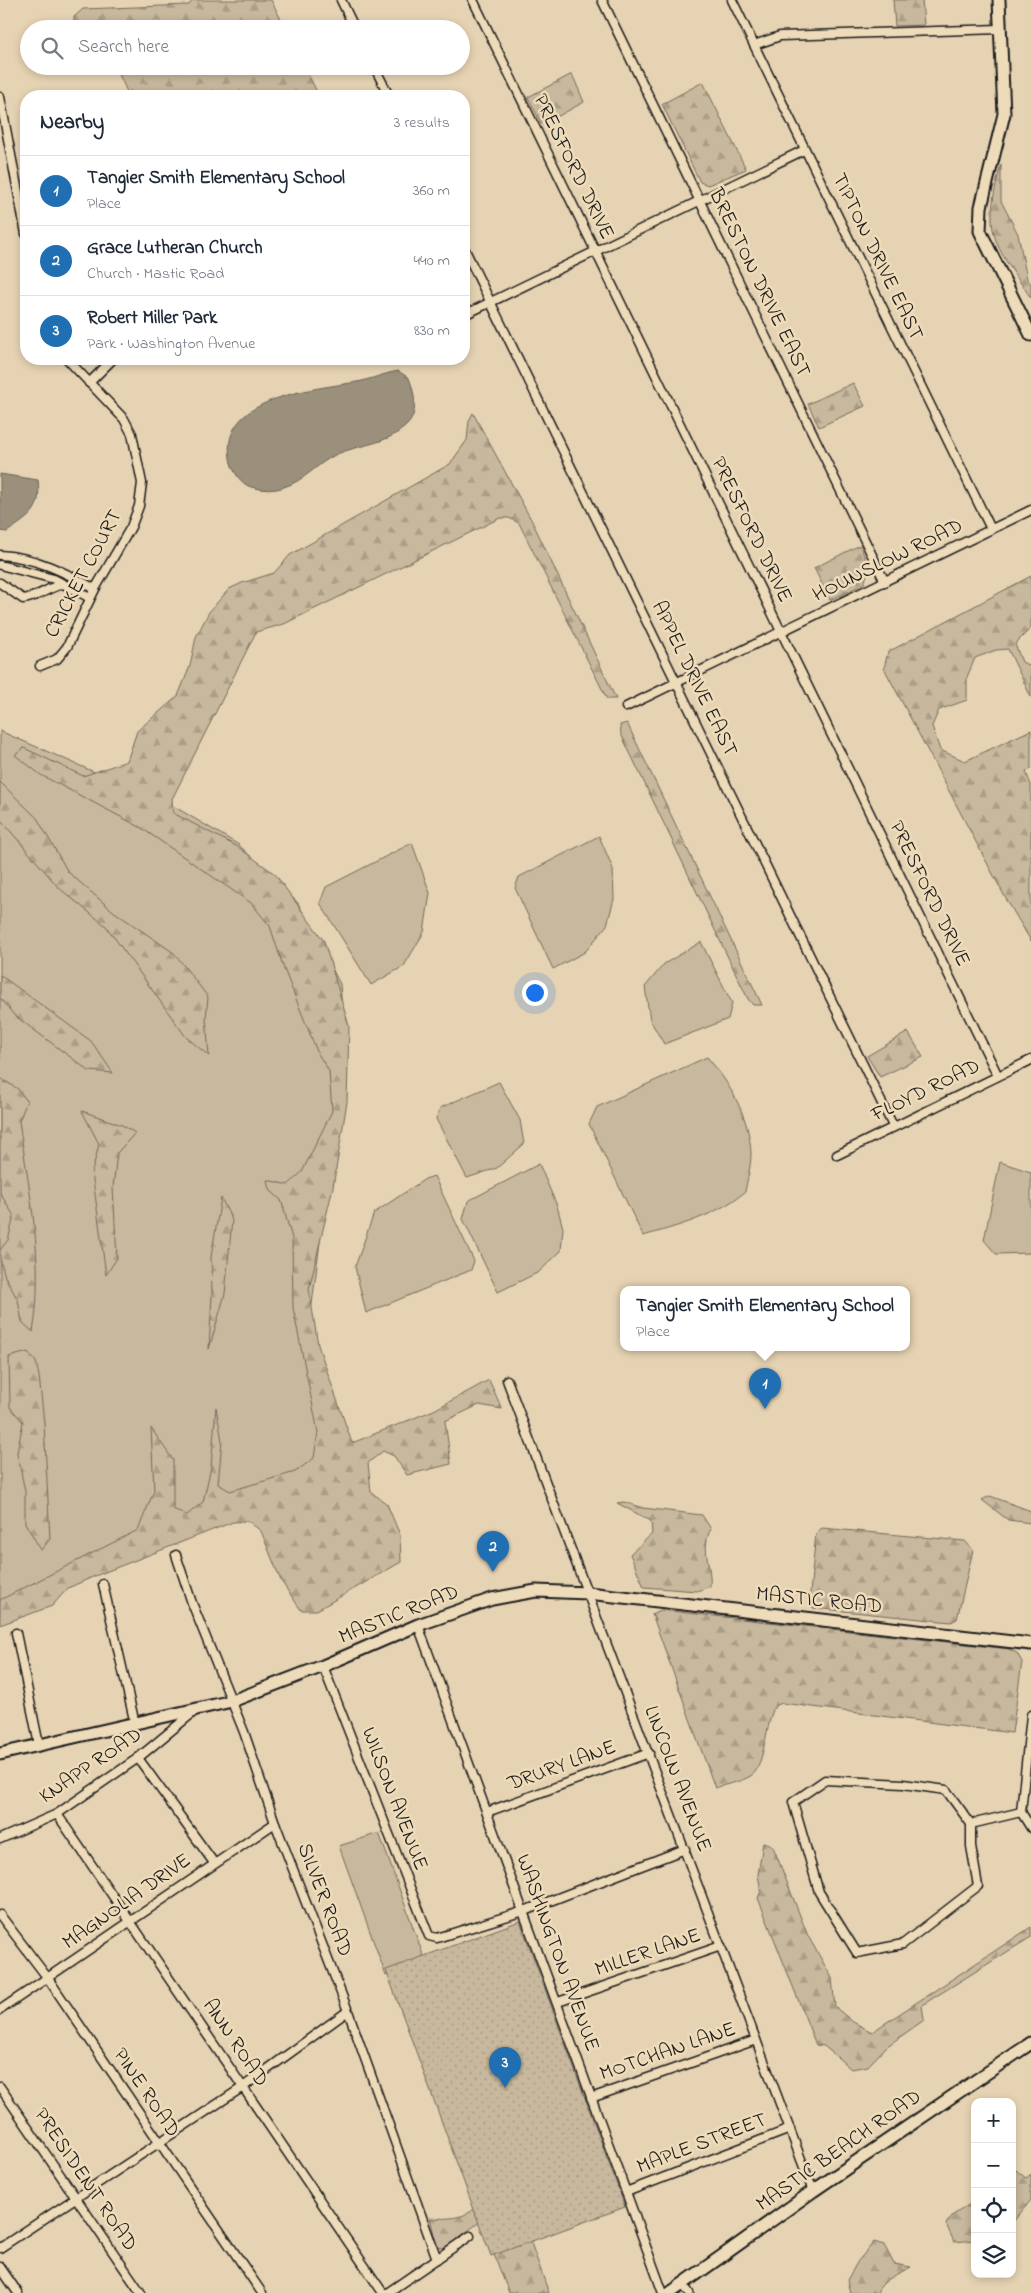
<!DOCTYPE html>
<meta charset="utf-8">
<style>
body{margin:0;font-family:"Indie Flower",sans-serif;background:#f2f2f3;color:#1f2937}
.controls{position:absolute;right:15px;bottom:15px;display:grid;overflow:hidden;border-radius:10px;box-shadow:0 2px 8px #0003}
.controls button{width:45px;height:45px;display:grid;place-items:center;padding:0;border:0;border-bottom:1px solid #e0e1e3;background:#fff;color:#1f2937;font:25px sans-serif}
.you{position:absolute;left:534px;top:992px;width:18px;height:18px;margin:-12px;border:4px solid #fff;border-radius:50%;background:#1a73e8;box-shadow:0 0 0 8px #1a73e833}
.badge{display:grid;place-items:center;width:32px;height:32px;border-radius:50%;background:#1f6fb2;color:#fff;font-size:16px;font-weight:700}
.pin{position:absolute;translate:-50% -41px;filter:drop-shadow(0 1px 2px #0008)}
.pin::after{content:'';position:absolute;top:26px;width:18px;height:15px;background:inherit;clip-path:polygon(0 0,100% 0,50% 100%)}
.popup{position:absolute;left:620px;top:1286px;width:290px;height:65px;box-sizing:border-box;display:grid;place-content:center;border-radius:10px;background:#fff;filter:drop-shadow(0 1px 4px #0005);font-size:16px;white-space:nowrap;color:#747a83}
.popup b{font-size:19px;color:#1f2937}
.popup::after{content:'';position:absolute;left:50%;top:100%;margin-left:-10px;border:10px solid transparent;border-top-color:#fff}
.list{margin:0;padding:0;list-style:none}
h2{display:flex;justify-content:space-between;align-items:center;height:65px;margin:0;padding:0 20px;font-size:21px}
h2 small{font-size:16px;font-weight:400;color:#747a83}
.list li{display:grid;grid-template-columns:32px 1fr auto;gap:15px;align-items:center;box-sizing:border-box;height:70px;padding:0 20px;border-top:1px solid #e0e1e3}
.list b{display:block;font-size:19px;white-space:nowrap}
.list p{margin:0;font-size:16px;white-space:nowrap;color:#747a83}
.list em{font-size:16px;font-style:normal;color:#747a83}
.icon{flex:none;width:28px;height:28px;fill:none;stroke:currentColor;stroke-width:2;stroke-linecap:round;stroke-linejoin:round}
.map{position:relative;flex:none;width:1031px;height:2293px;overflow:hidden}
.search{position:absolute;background:#fff;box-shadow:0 2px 8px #0003;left:20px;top:20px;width:450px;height:55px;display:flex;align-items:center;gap:12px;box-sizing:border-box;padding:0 18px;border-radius:28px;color:#747a83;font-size:19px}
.panel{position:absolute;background:#fff;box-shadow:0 2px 8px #0003;left:20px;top:90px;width:450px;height:275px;border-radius:20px}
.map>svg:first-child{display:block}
</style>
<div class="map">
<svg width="1031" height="2293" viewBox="0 0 1031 2293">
<defs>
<pattern id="forest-firs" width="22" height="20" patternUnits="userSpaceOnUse" patternTransform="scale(1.25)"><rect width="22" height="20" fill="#c8b89d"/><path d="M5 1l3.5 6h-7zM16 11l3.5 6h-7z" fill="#ab9e87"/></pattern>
<pattern id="park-dots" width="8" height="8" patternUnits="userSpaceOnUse" patternTransform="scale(1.25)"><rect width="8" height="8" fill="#c8b89d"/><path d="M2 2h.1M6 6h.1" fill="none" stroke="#ab9e87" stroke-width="1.8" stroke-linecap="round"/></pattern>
</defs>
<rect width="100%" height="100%" fill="#e6d3b3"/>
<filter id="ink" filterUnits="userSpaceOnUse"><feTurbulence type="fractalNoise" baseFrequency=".02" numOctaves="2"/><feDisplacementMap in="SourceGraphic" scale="10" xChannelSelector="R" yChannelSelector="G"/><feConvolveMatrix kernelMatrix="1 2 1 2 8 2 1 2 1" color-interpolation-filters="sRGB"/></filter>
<g filter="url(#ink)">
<g fill="#c8b89d" stroke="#726a5c">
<path d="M 0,731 L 175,807 L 239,845 L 298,903 L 340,984 L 347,1074 L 325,1203 L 310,1320 L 336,1459 L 0,1616 Z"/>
<path d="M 599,836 L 613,869 L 614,899 L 607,925 L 585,952 L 553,969 L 515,888 L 519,877 Z"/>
<path d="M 412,843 L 430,893 L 424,932 L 404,966 L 371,985 L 320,903 L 326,887 Z"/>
<path d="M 701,942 L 732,1003 L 728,1019 L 664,1044 L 650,1020 L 645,987 L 664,964 Z"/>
<path d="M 707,1057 C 730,1083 750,1118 751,1154 C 751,1166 747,1180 745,1192 C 715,1216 679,1226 643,1236 L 589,1124 L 597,1107 Z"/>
<path d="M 499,1082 L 520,1120 L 524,1144 L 497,1168 L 467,1178 L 436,1119 L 440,1108 Z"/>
<path d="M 1000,1162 L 1031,1172 L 1031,1253 L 996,1254 L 984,1240 Z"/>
<path d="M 539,1164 L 557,1206 L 563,1228 L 561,1251 L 539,1272 L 498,1292 L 463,1219 L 468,1201 Z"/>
<path d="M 434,1176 L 474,1261 L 471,1270 L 366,1313 L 355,1267 L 374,1213 L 425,1179 Z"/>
<path d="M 379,1833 L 426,1963 L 386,1976 L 339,1846 Z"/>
</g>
<g fill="url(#forest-firs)" stroke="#726a5c">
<path d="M 193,0 L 271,0 L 286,29 L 74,29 L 74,17 L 83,9 L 189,5 Z"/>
<path d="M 893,0 L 922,0 L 924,25 L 895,26 Z"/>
<path d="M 115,66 L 304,66 L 319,96 L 129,96 Z"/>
<path d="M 572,74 L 584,102 L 542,125 L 528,97 Z"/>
<path d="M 703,82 L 746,169 L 708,185 L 700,182 L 662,104 Z"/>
<path d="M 1001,165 L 1001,201 L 1018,234 L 1027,279 L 1031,284 L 1031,298 C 993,242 982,234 1001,165 Z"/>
<path d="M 853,383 L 865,406 L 819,427 L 808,404 Z"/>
<path d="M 473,413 L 533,523 L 616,699 L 607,699 L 519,523 L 509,518 L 500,518 L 284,624 L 256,632 L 172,799 L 173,813 L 238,847 L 275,874 L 324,941 L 349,1026 L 347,1102 L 333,1187 L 309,1289 L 318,1345 L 352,1443 L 434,1410 L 489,1380 L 502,1409 L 479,1405 L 445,1421 L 451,1464 L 407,1475 L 394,1456 L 383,1451 L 368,1463 L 371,1492 L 387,1504 L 400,1535 L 401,1562 L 317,1610 L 301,1610 L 281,1581 L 261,1531 L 248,1521 L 233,1522 L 95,1576 L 68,1588 L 52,1606 L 0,1625 L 0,1600 L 138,1530 L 154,1491 L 151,1428 L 173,1460 L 173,1509 L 187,1515 L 203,1502 L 211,1467 L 216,1407 L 222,1441 L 218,1484 L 230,1491 L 295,1472 L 314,1458 L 318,1432 L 293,1308 L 292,1238 L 281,1200 L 271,1191 L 267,1180 L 288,1185 L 302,1172 L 332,1111 L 329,1071 L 318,1054 L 284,969 L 270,926 L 251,903 L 140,827 L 41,775 L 15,755 L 24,748 L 83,776 L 127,761 L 137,731 L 178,696 L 190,666 L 196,637 L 209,612 L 229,589 L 242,583 L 274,573 L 290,555 L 450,464 L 467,440 L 469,421 Z"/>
<path d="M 860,545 L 869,568 L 864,584 L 830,600 L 814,568 Z"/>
<path d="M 1031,576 L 1031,628 L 1015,644 L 1022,662 L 1028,665 L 1031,664 L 1031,697 L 1008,649 L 996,650 L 975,658 L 967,677 L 967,700 L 939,710 L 932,726 L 940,750 L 965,761 L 1031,730 L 1031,769 L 1026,772 L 1031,785 L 1031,941 L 1005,897 L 884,668 L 888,652 Z"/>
<path d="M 627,723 L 762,1005 L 753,1005 L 748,999 L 621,734 L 620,725 Z"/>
<path d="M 0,782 L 37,818 L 68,872 L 113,911 L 174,953 L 208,997 L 206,1018 L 209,1056 L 186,1037 L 106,926 L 59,888 L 0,819 Z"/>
<path d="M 0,975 L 91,1041 L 113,1073 L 89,1071 L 14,1015 L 0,998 Z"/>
<path d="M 908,1032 L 923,1057 L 880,1077 L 867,1056 Z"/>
<path d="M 0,1078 L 18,1089 L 27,1101 L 19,1121 C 29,1191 45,1262 33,1332 L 22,1322 L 18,1300 L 5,1277 L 0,1258 L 0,1250 L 8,1240 L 14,1216 L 0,1193 Z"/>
<path d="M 82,1111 L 122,1125 L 135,1133 L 117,1153 L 113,1188 L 117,1258 L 106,1275 L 92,1172 L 99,1144 Z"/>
<path d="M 221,1198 L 232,1220 L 225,1294 L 209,1349 L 212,1295 L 211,1257 Z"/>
<path d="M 28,1352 L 36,1362 L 39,1376 L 44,1423 L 50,1539 L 41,1550 L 25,1523 L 25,1491 L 17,1453 L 23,1422 L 10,1407 L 9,1357 Z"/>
<path d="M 990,1496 L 1031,1511 L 1031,1523 L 1008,1520 L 982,1500 Z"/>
<path d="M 624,1502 L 643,1508 L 702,1515 L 711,1529 C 700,1548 712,1566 710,1586 L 697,1591 L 644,1587 L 630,1554 L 652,1534 L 651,1521 L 617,1503 Z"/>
<path d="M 822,1528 L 965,1541 L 973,1550 L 957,1619 L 951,1622 L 813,1608 L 809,1603 L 816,1533 Z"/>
<path d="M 661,1610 L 1009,1649 L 1017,1653 L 1022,1662 L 1012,1733 L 782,1703 L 775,1706 C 766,1721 764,1768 752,1775 C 742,1782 726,1784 715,1788 L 652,1614 Z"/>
<path d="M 763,1842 L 770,1844 L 774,1849 L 808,1936 L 832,1978 L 835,2007 L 853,2022 L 872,2032 L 1031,1927 L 1031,1937 L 922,2005 L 924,2020 L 886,2047 L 868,2066 L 851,2069 L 824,2046 L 816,2045 L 758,1898 L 761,1891 L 758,1875 Z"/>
<path d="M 1012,2167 L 1026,2178 L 1031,2174 L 1031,2200 L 1012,2223 Z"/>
<path d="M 975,2201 L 975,2240 L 954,2242 L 946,2224 L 953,2215 Z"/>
<path d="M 476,2207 L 508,2243 L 531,2243 L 549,2293 L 509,2293 L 481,2221 L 445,2248 L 437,2247 L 430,2218 C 446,2219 465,2219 476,2207 Z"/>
<path d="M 874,2242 L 884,2245 L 894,2264 L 911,2267 C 900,2273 881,2280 877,2293 L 850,2293 L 847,2280 L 858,2261 Z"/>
</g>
<path fill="url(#park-dots)" stroke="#726a5c" d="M 520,1921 L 625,2207 L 491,2256 L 386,1970 Z"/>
<g fill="#9b907b" stroke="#686255">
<path d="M 398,371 L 409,378 C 414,391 419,412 408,424 C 388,445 359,444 335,455 C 317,464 304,481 284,487 C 274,491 261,490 251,487 C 240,484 231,468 230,458 C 219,394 321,389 362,381 C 374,378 386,373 398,371 Z"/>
<path d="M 0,474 L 38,480 C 42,511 30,516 7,532 L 0,531 Z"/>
</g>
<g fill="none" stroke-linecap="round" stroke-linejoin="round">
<defs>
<g id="street">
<path d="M 341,0 L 355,29"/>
<path d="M 473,0 L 998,1076"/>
<path d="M 602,0 L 885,582"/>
<path d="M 732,0 L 991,529"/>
<path d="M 754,45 L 780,36 L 1000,29"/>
<path d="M 374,66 L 389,96"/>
<path d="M 0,97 L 26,234"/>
<path d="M 464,248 L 893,1126"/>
<path d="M 464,315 L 804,150"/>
<path d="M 89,383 L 113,359"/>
<path d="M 0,555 C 35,557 65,572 95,589"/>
<path d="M 0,565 L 54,579 L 90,598"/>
<path d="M 0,583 L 23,599 C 40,597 46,588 63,584"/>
<path d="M 40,666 L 57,659 L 67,647 L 95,589 L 131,527 L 139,506 L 142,483 L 132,434 L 124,419 L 67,359"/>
<path d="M 626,707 L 1031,510"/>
<path d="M 837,1155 L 1031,1060"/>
<path d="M 507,1380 L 813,2191"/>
<path d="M 176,1555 L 192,1603 L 244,1732 L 275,1823 L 348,2011 L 437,2259"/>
<path d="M 103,1584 L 135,1724"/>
<path d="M 418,1625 L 663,2293"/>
<path d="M 16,1633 L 39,1745"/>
<path d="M 323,1666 L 429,1936 L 437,1938 L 524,1911 L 685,1849"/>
<path d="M 1031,1715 L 1021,1812 L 1031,1828"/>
<path d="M 138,1758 L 214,1863"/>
<path d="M 825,1780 L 903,1784 L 946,1790 L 971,1824 L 971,1846 L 978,1886 L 903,1944 L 857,1953 L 819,1892 L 793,1802 Z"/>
<path d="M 487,1812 L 649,1753"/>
<path d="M 57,1814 L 383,2293"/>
<path d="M 971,1824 L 1021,1812"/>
<path d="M 0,1839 L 57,1814 L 138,1758 L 195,1711"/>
<path d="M 0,1915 L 47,1977 L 262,2293"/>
<path d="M 558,2002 L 721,1946"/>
<path d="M 0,2010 L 275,1823"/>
<path d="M 0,2087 L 141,2293"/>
<path d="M 591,2098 L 756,2040"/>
<path d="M 626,2192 L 790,2129"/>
<path d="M 0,2248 L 243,2087 L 348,2011"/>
<path d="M 0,2267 L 18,2293"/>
<path d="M 683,2284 L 689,2293"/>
<path d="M 387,2293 L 470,2236"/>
</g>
<g id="secondary">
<path d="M 999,0 L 1004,114 L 981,207 L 980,231 L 1031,335"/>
<path d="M 0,1754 L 232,1701 L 323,1666 L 418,1625 L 492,1599 L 536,1591 L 588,1593 L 1031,1644"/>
<path d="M 670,2293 L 813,2191 L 1031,2043"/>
</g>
</defs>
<use href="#street" stroke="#1c1c1c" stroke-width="11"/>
<use href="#secondary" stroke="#1c1c1c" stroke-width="15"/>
<use href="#street" stroke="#eedbb9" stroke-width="8"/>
<use href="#secondary" stroke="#eedbb9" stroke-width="11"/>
</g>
</g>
<g text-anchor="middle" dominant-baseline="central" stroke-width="5" stroke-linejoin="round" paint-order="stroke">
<g font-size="21" fill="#1c1c1c" stroke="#eedbb9">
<text transform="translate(573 167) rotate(64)">PRESFORD DRIVE</text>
<text transform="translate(877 257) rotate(64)">TIPTON DRIVE EAST</text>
<text transform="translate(759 283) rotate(64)">BRESTON DRIVE EAST</text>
<text transform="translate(751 530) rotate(64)">PRESFORD DRIVE</text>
<text transform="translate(888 561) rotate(-26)">HOUNSLOW ROAD</text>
<text transform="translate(84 574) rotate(-62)">CRICKET COURT</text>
<text transform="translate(694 679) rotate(64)">APPEL DRIVE EAST</text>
<text transform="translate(929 894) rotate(64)">PRESFORD DRIVE</text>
<text transform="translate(926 1091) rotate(-26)">FLOYD ROAD</text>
<text transform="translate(819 1601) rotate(6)">MASTIC ROAD</text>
<text transform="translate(399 1615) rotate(-22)">MASTIC ROAD</text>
<text transform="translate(91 1766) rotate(-34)">KNAPP ROAD</text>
<text transform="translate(562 1766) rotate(-20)">DRURY LANE</text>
<text transform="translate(677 1779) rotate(69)">LINCOLN AVENUE</text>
<text transform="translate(394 1799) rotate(69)">WILSON AVENUE</text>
<text transform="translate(324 1900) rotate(69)">SILVER ROAD</text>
<text transform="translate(127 1902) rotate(-35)">MAGNOLIA DRIVE</text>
<text transform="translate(557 1953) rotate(70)">WASHINGTON AVENUE</text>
<text transform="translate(648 1953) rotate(-19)">MILLER LANE</text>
<text transform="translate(235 2043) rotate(56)">ANN ROAD</text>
<text transform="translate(668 2052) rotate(-19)">MOTCHAN LANE</text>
<text transform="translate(146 2093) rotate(56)">PINE ROAD</text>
<text transform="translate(702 2144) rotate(-21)">MAPLE STREET</text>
<text transform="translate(839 2151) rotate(-35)">MASTIC BEACH ROAD</text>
<text transform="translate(85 2180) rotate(56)">PRESIDENT ROAD</text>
</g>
</g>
</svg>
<div class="controls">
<button>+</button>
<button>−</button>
<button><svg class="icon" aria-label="locate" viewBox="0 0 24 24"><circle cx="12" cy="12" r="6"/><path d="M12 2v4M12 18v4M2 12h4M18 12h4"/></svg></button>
<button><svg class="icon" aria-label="layers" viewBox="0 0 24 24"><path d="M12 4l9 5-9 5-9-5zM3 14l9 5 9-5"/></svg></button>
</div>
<div class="you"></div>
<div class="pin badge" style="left:765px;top:1409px">1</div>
<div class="popup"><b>Tangier Smith Elementary School</b>Place</div>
<div class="pin badge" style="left:493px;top:1572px">2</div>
<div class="pin badge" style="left:505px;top:2088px">3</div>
<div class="search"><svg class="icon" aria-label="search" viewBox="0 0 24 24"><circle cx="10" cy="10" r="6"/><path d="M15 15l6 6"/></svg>Search here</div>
<section class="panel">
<h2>Nearby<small>3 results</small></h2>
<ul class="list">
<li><span class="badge">1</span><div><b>Tangier Smith Elementary School</b><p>Place</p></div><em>360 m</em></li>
<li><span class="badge">2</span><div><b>Grace Lutheran Church</b><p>Church · Mastic Road</p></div><em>440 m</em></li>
<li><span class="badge">3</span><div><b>Robert Miller Park</b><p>Park · Washington Avenue</p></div><em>830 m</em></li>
</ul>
</section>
</div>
